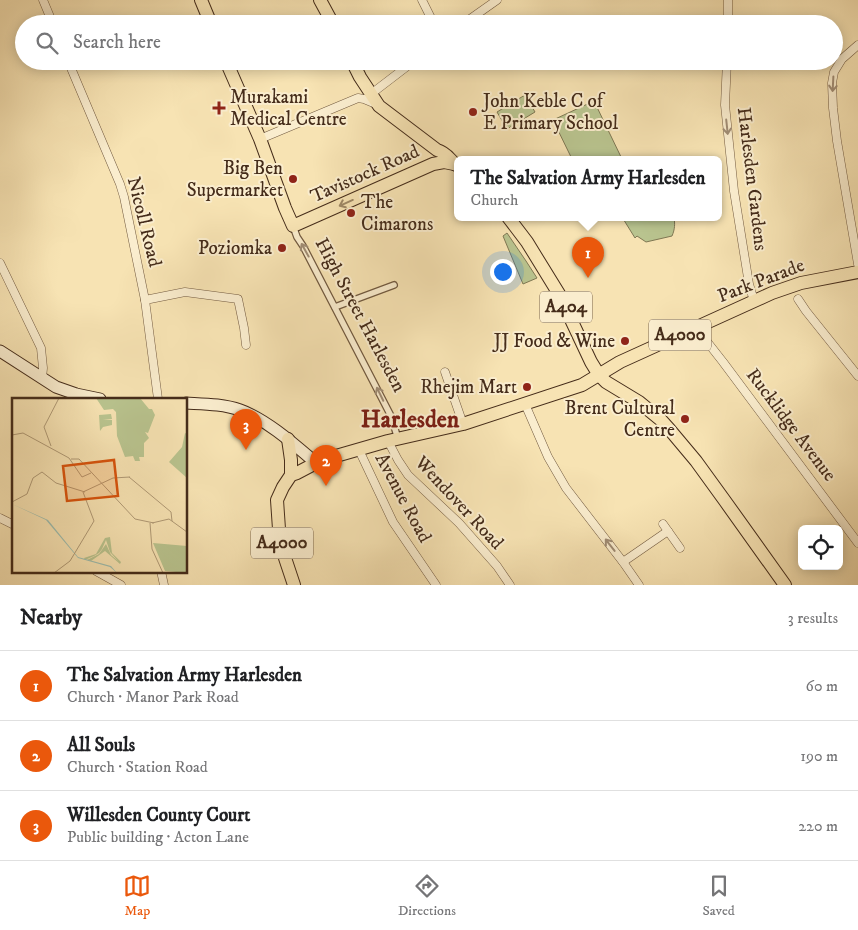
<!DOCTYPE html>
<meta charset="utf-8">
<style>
body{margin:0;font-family:"IM FELL DW Pica",serif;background:#f6f6f6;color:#202124}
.controls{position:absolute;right:15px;bottom:15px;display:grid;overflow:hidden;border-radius:8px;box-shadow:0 2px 12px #0003}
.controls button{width:45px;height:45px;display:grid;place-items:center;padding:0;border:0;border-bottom:1px solid #e0e0e0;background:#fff;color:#202124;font:25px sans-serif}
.you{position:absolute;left:502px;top:271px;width:18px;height:18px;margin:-12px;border:4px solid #fff;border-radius:50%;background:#1a73e8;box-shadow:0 0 0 8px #1a73e833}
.badge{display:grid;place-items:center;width:32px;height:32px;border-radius:50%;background:#ea580c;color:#fff;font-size:16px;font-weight:700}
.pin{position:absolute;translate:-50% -41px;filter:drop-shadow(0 1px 2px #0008)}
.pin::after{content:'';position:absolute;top:26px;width:18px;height:15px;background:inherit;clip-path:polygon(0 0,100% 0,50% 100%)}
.popup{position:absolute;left:454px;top:156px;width:268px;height:65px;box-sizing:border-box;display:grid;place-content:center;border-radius:8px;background:#fff;filter:drop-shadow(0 1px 4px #0005);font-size:16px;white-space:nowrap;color:#757577}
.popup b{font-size:19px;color:#202124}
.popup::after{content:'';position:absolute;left:50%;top:100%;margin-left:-10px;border:10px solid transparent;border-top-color:#fff}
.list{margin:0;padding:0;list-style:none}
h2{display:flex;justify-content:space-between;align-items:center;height:65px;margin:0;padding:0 20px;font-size:21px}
h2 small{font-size:16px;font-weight:400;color:#757577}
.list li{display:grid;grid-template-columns:32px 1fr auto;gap:15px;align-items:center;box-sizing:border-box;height:70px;padding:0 20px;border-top:1px solid #e0e0e0}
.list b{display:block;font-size:19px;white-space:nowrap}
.list p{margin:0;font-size:16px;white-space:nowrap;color:#757577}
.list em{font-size:16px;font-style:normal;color:#757577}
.icon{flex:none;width:28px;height:28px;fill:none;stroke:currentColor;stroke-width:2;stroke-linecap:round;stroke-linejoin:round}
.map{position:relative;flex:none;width:858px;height:585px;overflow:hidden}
.search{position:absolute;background:#fff;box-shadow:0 2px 12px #0003;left:15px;right:15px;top:15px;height:55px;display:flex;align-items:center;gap:12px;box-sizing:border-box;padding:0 18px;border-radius:28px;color:#757577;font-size:19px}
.sheet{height:275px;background:#fff}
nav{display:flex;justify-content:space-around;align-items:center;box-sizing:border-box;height:70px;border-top:1px solid #e0e0e0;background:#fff;font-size:14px;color:#757577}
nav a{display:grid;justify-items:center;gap:2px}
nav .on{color:#ea580c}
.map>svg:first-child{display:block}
</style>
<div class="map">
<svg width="858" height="585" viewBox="0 0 858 585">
<rect width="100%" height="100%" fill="#f7e3b3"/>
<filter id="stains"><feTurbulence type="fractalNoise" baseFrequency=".004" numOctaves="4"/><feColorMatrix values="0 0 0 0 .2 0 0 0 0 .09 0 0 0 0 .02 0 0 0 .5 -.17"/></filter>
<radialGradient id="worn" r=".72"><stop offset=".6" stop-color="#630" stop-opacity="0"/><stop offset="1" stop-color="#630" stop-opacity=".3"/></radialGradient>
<g fill="#b9c48f" stroke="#7f7854">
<path d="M 525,95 L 535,112 L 507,129 L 497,112 Z"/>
<path d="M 594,101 L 622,159 L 572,159 L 553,120 Z"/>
<path d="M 622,217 L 674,217 C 675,224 675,229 672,236 L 646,242 L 637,236 L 635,238 Z"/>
<path d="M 507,233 L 526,261 L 537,278 L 523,284 L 503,236 Z"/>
</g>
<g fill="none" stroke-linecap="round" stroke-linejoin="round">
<defs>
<g id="pedestrian">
<path d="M 293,226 L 297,237 L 303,246 L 391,416 L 398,439"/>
<path d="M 335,307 L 394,285"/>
</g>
<g id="minor">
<path d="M 43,0 L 53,24"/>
<path d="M 422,0 L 434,24"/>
<path d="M 728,0 L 728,24"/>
<path d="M 463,24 L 497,0"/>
<path d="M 858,45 L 842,59 L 834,72 L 832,83 L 833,108 L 837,141 L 858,264"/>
<path d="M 68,61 L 120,184 L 124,197 L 145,300 L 158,399"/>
<path d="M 727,61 L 725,105 L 734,191 L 749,284 L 754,301"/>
<path d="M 371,94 L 414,61"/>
<path d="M 260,139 L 358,98 L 364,99 L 376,104"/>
<path d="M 0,263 L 41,348 L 43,368 L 42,378"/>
<path d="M 798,299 L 806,311 L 858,376"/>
<path d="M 145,300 L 185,292 L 238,299 L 244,328 L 246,345"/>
<path d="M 697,327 L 701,334 L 723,362 L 858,543"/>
<path d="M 445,372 L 463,424"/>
<path d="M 525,404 L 548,457 L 566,488 L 623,562 L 639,585"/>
<path d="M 388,441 L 398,460 L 408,475 L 459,523 L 497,566 L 510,585"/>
<path d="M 359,450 L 393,522 L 436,585"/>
<path d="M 0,518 L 14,525"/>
<path d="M 663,524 L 680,548"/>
<path d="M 623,562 L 668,531"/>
<path d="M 96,571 L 121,585"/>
<path d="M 161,571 L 164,585"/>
</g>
<g id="secondary">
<path d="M 0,351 L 56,387 L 76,394 L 100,399"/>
<path d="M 186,403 C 204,404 223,404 240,410 C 266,419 295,445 316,463"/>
</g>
<g id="primary">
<path d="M 201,0 L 211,24"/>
<path d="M 320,0 L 333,24"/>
<path d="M 226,61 L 260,139 L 285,208 L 293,226 L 433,164 L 444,162 L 454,164"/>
<path d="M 352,61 L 360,77 L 379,106 L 437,150 C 447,153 449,159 456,165"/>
<path d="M 508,217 L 527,242 L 559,294 L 591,362 L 599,375 L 606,382 L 639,402 L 661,420 L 670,430 L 696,461 L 725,501 L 785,585"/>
<path d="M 288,439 L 291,460 L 291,475"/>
<path d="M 294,585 L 285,558 L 279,529 L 277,500 L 283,487 L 291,475 L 297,473 L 316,463 L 329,458 L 388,441 L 463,424 L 582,385 L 620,362 L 772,293 L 801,283 L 858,272"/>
</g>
</defs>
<use href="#pedestrian" stroke="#725a40" stroke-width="8"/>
<use href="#minor" stroke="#725a40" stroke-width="9"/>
<use href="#secondary" stroke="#452c1a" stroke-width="13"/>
<use href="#primary" stroke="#452c1a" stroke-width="14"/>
<use href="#pedestrian" stroke="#faedce" stroke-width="5.5"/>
<use href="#minor" stroke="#faedce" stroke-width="8"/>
<use href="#secondary" stroke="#faedce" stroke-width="11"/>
<use href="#primary" stroke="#f7e3b3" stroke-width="12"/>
</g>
<defs><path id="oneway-shaft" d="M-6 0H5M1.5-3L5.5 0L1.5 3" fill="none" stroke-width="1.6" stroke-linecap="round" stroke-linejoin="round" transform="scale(1.25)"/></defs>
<g stroke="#a08c74">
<use href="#oneway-shaft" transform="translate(833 84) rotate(93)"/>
<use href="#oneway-shaft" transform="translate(727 127) rotate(84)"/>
<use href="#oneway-shaft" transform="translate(305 250) rotate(-119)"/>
<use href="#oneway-shaft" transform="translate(380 394) rotate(-116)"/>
<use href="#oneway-shaft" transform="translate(610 545) rotate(-128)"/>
</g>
<use stroke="#9e8866" href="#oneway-shaft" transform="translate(346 203) rotate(156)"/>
<g fill="#8f2418" stroke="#faedce" stroke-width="2">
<path d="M216.5 100.5h5v5h5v5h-5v5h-5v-5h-5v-5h5z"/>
<circle cx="473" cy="112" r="5"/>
<circle cx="293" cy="179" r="5"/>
<circle cx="351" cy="213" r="5"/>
<circle cx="282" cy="248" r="5"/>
<circle cx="625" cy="341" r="5"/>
<circle cx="527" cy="387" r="5"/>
<circle cx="685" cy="419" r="5"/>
</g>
<g text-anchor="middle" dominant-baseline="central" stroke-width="4" stroke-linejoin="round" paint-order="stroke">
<g fill="#faedce" stroke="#7b6650" stroke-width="1">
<rect x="540" y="291.5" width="52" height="31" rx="4"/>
<rect x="649" y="319.5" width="62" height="31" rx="4"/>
<rect x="251" y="527.5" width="62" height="31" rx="4"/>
</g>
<g font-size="18" font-weight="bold" fill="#452c1a">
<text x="566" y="307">A404</text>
<text x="680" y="335">A4000</text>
<text x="282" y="543">A4000</text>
</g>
<g font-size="19" fill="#452c1a" stroke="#faedce" text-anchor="end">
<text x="230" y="97" text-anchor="start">Murakami<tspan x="230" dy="22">Medical Centre</tspan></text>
<text x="483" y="101" text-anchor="start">John Keble C of<tspan x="483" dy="22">E Primary School</tspan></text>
<text x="283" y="168">Big Ben<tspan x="283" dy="22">Supermarket</tspan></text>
<text x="361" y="202" text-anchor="start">The<tspan x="361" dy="22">Cimarons</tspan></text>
<text x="272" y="248">Poziomka</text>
<text x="615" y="341">JJ Food &amp; Wine</text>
<text x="517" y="387">Rhejim Mart</text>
<text x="675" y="408">Brent Cultural<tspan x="675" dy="22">Centre</tspan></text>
</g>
<g font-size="19" fill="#452c1a" stroke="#faedce">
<text transform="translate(365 174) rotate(-24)">Tavistock Road</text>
<text transform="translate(752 179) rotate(83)">Harlesden Gardens</text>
<text transform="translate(144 222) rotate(76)">Nicoll Road</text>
<text transform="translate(761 281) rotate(-21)">Park Parade</text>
<text transform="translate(360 315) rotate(62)">High Street Harlesden</text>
<text transform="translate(791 425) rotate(53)">Rucklidge Avenue</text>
<text transform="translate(403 498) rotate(62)">Avenue Road</text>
<text transform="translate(459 503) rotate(47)">Wendover Road</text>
</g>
<g font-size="24" font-weight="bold" fill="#7a1f14" stroke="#faedce">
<text x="410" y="420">Harlesden</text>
</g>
</g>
<g transform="translate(12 398)">
<rect width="175" height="175" fill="#f7e3b3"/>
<path d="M 84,0 L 128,0 L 137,11 L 140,11 L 143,17 L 136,35 L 133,34 L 137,40 L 132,45 L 132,59 L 127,59 L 128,63 L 123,63 L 121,58 L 113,59 L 105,38 L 104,14 L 101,11 L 92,12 ZM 99,16 L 100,21 L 91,22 L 100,22 L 100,27 L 91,29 L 88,33 L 87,17 ZM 173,35 L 175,36 L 175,80 L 157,64 L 170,49 ZM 98,139 L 100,155 L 109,164 L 108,166 L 93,153 L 79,163 L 98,168 L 75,162 L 87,156 L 94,146 L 99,157 L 106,163 L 98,154 L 94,142 L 90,151 L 87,155 L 82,158 L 73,162 L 72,160 L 84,156 L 93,140 ZM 141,145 L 175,148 L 175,175 L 153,173 Z" fill="#b9c48f"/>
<path d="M 0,106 L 36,122 L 66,159 L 99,168 L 105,175 L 98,169 L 66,160 L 34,122 Z" fill="#9dbeb1"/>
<path fill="none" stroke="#b09a76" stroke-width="1" d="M 32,29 L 47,0M 32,29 L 39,48M 0,37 L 11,35 L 57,60 L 70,79 L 79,75M 59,61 L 67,61 L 123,121 L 142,125M 117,79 L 159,114 L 160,123M 0,104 L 15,96 L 21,80 L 30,74 L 44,85 L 73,94M 138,125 L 140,151 L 151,175M 140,125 L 157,121 L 175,134M 42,175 L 58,163 L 82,123 L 71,94 L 101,80 L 118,79"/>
<path fill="#d8540d" fill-opacity="0.15" stroke="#d8540d" stroke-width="2.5" d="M 102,62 L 106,98 L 55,103 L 51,68 Z"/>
<rect width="175" height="175" fill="none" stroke="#452c1a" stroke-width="2.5"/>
</g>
<rect width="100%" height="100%" filter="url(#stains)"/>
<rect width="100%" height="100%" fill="url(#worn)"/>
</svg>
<div class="controls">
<button><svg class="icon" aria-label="locate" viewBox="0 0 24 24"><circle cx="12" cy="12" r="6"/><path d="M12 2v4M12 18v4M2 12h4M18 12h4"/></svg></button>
</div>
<div class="you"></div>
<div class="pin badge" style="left:588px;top:278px">1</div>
<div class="popup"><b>The Salvation Army Harlesden</b>Church</div>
<div class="pin badge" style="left:326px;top:486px">2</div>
<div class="pin badge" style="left:246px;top:450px">3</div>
<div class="search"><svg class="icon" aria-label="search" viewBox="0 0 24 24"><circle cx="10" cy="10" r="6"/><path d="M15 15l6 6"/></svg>Search here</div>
</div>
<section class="sheet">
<h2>Nearby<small>3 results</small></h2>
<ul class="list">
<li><span class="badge">1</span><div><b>The Salvation Army Harlesden</b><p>Church · Manor Park Road</p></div><em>60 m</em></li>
<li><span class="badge">2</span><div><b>All Souls</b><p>Church · Station Road</p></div><em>190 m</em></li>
<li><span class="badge">3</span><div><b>Willesden County Court</b><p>Public building · Acton Lane</p></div><em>220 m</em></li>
</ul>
</section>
<nav>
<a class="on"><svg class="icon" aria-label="map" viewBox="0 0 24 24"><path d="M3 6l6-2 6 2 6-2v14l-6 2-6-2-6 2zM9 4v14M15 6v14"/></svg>Map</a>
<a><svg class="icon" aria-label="directions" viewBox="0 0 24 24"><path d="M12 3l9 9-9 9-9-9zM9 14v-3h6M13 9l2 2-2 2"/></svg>Directions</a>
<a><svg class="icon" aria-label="saved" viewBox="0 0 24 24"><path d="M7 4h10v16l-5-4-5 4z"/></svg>Saved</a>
</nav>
